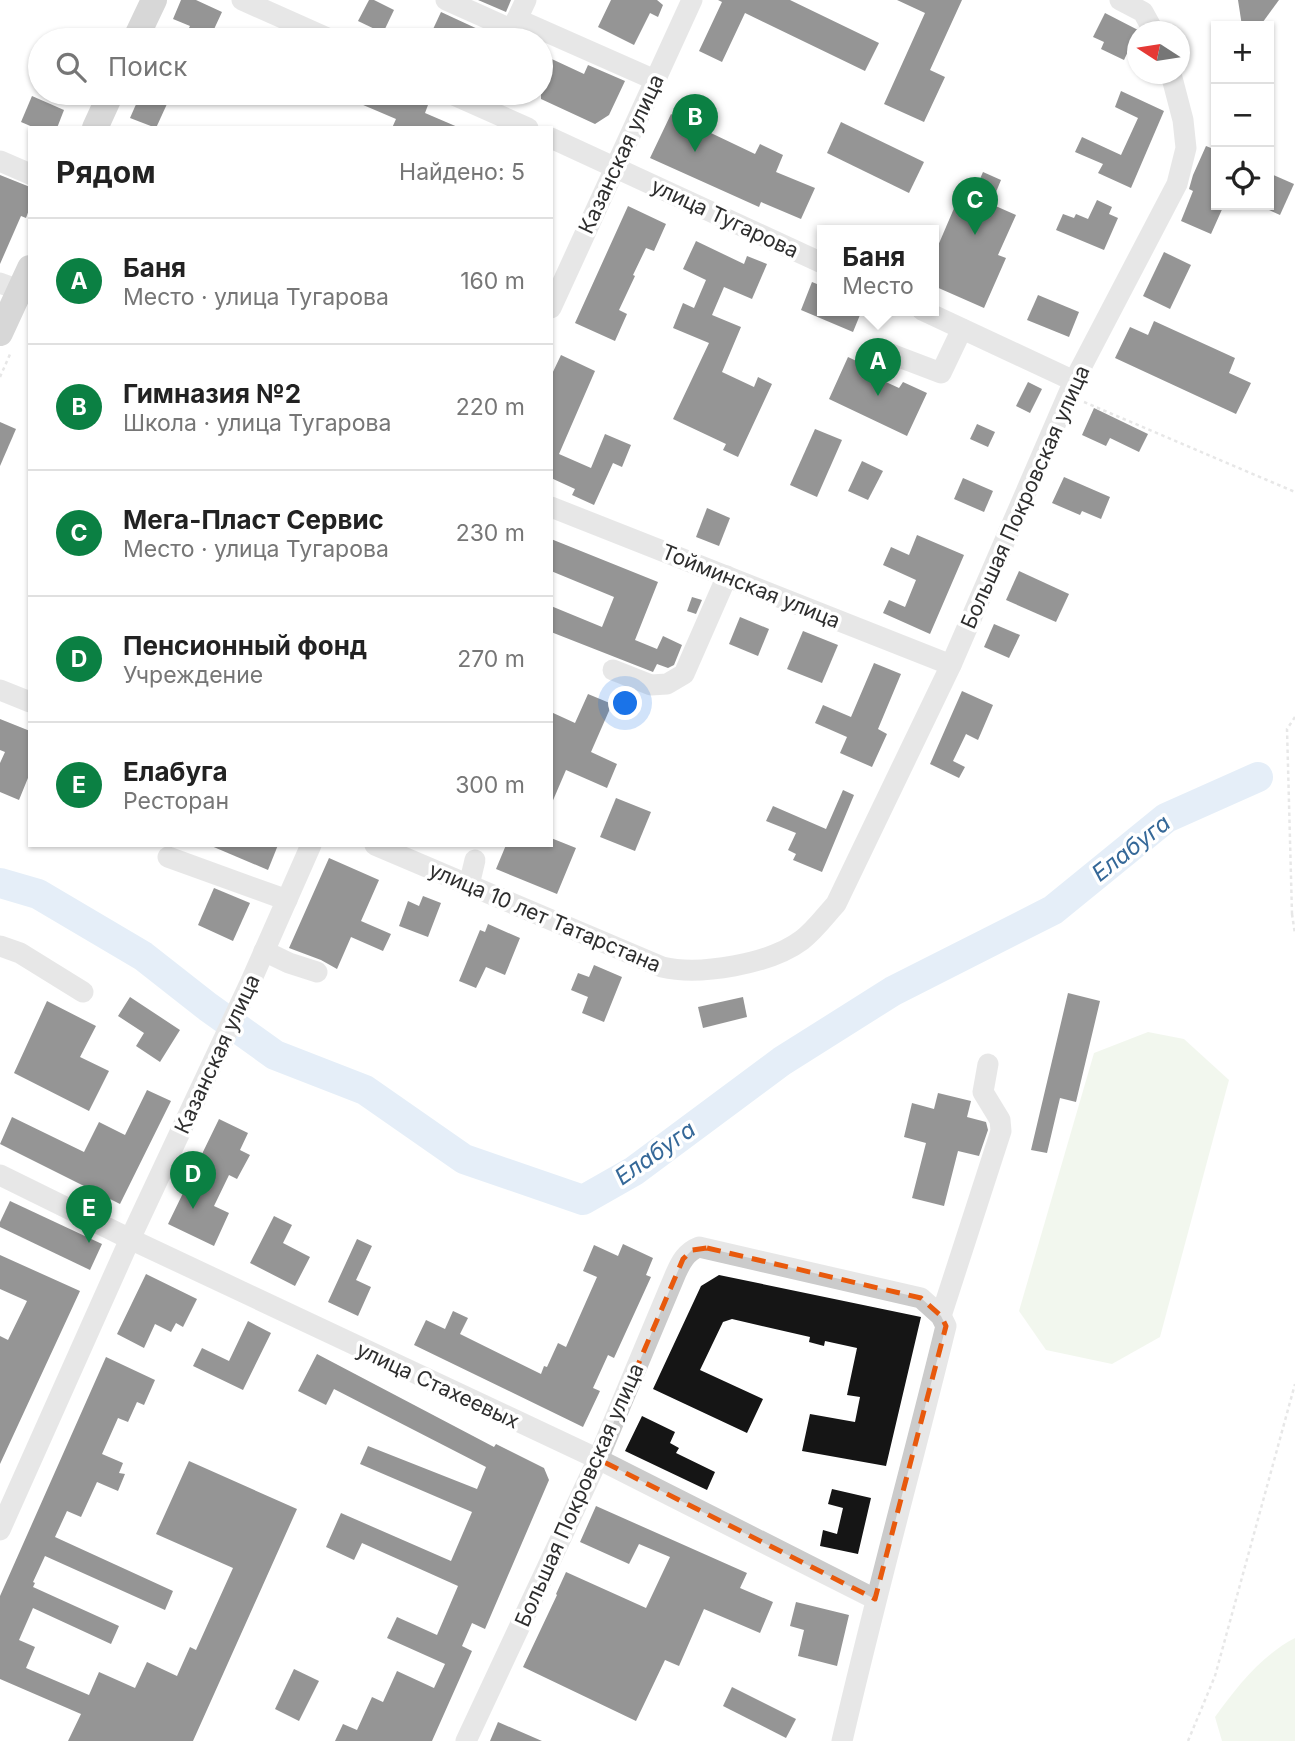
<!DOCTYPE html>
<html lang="ru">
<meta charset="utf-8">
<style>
body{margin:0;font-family:Inter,sans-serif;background:#f6f6f6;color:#222}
.controls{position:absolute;right:21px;top:21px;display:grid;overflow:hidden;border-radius:0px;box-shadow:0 2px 5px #0004}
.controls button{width:63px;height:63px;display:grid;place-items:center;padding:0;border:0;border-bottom:2px solid #e0e0e0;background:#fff;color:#222;font:35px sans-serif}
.compass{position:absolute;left:1127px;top:21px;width:63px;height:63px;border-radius:50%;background:#fff;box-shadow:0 2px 5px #0004;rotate:282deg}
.you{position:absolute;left:626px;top:704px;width:24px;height:24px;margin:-18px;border:5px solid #fff;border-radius:50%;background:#1a73e8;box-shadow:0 0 0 10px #1a73e833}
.badge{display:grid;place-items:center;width:46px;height:46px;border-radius:50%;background:#0b8043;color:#fff;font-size:23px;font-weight:700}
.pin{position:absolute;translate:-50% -58px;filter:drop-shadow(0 2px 4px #0008)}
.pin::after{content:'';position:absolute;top:37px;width:24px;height:21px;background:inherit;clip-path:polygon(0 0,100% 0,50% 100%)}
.popup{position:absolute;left:817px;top:225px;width:122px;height:91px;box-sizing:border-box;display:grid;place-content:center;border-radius:0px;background:#fff;filter:drop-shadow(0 2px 5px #0005);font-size:23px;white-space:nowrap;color:#767676}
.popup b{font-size:26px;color:#222}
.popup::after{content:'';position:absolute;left:50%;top:100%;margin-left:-14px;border:14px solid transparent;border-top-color:#fff}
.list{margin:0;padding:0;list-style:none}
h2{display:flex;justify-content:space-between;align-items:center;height:91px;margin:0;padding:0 28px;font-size:30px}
h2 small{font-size:23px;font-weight:400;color:#767676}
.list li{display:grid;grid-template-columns:46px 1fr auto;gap:21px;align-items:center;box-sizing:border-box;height:126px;padding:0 28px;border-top:2px solid #e0e0e0}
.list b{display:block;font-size:26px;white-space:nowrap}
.list p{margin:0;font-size:23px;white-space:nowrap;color:#767676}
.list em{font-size:23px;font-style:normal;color:#767676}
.icon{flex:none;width:38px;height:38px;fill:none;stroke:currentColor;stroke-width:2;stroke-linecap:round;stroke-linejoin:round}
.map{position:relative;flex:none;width:1295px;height:1741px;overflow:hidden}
.search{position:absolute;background:#fff;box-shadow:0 2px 5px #0004;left:28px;top:28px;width:525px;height:77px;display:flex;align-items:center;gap:18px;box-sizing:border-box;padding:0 24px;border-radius:38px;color:#767676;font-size:26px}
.panel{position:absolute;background:#fff;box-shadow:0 2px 5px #0004;left:28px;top:126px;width:525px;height:721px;border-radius:0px}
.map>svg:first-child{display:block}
</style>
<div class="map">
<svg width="1295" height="1741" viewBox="0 0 1295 1741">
<rect width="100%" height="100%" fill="#fff"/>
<g fill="#e3edda">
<path d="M 1148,1032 L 1184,1039 L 1229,1080 L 1160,1337 L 1112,1364 L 1046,1350 L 1019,1311 L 1094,1053 Z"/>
<path d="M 1295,1638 L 1295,1741 L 1222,1741 L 1215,1717 C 1237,1686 1262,1655 1295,1638 Z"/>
</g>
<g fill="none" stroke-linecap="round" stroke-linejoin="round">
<path stroke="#c5daef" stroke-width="30" d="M 0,883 L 38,894 L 143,956 L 208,1007 L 275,1055 L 365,1090 L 464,1159 L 583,1200 L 634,1171 L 782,1061 L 893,991 L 1053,910 L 1166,818 L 1258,777"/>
</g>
<g fill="#151515">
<path d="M 181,0 L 196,0 L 222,12 L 209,40 L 201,40 L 186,34 L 190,26 L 173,19 Z"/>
<path d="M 369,0 L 374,0 L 394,10 L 383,33 L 358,21 Z"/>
<path d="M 478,0 L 511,0 L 506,12 Z"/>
<path d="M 611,0 L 657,0 L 663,5 L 658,17 L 650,13 L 634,45 L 598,27 Z"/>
<path d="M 718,0 L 790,0 L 879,43 L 865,71 L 745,13 L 722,62 L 699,51 L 722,2 Z"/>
<path d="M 897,0 L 962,0 L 930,70 L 945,77 L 924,122 L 884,104 L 925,13 Z"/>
<path d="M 1238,0 L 1279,0 L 1260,26 L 1242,26 Z"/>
<path d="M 441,12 L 495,37 L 494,40 L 428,40 Z"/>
<path d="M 1105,13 L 1138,30 L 1124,60 L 1101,49 L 1104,42 L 1093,37 Z"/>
<path d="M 541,54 L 584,74 L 588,65 L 625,81 L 609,115 L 595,124 L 541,99 Z"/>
<path d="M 1121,91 L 1164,111 L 1131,188 L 1098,173 L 1103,164 L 1075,152 L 1082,137 L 1121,155 L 1138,118 L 1115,107 Z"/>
<path d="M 141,93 L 172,93 L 156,128 L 130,118 Z"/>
<path d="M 335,93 L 400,93 L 428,105 L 425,113 L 460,128 L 392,128 L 396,119 Z"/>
<path d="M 32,96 L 64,110 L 57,128 L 35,128 L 21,122 Z"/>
<path d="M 671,114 L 755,154 L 760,144 L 783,155 L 776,172 L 815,188 L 801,219 L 761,202 L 759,207 L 650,158 Z"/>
<path d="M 841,122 L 924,162 L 909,193 L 827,153 Z"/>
<path d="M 1206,146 L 1216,150 L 1216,205 L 1224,205 L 1211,234 L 1181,221 L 1193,191 L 1189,189 L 1193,175 Z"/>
<path d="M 983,172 L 1001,180 L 991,204 L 1016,215 L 998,255 L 1006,258 L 984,308 L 934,286 L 934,255 L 964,185 L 975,190 Z"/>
<path d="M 1269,173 L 1294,184 L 1280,215 L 1269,210 Z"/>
<path d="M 0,175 L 30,187 L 30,207 L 26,218 L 21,216 L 0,264 Z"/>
<path d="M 1097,200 L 1112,207 L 1109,214 L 1118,218 L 1104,250 L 1056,230 L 1063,214 L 1074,218 L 1076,214 L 1088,219 Z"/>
<path d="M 628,206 L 666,224 L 654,251 L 646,248 L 633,275 L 635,276 L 619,310 L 627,314 L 615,341 L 575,323 Z"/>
<path d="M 696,241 L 744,264 L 747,256 L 767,264 L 752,299 L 724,287 L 712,315 L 741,327 L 722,372 L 754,387 L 758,377 L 772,384 L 738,457 L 723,450 L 726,444 L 673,419 L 709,343 L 673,328 L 683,303 L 694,308 L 706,280 L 683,269 Z"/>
<path d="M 1164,252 L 1191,265 L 1170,309 L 1143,296 Z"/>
<path d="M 812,282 L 822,286 L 822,310 L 862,310 L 853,332 L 801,310 Z"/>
<path d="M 1038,295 L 1079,312 L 1069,337 L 1027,320 Z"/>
<path d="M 1154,321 L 1235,358 L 1229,373 L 1251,383 L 1236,414 L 1115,358 L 1130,327 L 1148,335 Z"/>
<path d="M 561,355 L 595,371 L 559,454 L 591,468 L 605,434 L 631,445 L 622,467 L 613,463 L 594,505 L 572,495 L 575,489 L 551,478 L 551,376 Z"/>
<path d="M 848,357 L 867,366 L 864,372 L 899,388 L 903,382 L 927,393 L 907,436 L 829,399 Z"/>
<path d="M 1028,382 L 1042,389 L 1030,413 L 1016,406 Z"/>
<path d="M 1094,408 L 1148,434 L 1139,452 L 1110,438 L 1106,446 L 1082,435 Z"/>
<path d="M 0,422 L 16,429 L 0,466 Z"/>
<path d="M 977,424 L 995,432 L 988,447 L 970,439 Z"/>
<path d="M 815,429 L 842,440 L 817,497 L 790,485 Z"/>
<path d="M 862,461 L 883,471 L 868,500 L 848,491 Z"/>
<path d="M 1064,477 L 1110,497 L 1101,519 L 1082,511 L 1080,515 L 1052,503 Z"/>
<path d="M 963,478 L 993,491 L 984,512 L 954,499 Z"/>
<path d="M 707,508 L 730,518 L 719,546 L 696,537 Z"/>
<path d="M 917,535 L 964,555 L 930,634 L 883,613 L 889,600 L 905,607 L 916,580 L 883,565 L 891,547 L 909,555 Z"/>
<path d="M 551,539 L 658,582 L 635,640 L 657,649 L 663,636 L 682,645 L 674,665 L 668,668 L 657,664 L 653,672 L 551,632 L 551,606 L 602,627 L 614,597 L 551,571 Z"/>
<path d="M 1019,571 L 1069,594 L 1056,622 L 1006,600 Z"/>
<path d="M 692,597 L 702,600 L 696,614 L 687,611 Z"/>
<path d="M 740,617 L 769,629 L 758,656 L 729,644 Z"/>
<path d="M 994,624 L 1020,635 L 1009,658 L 984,647 Z"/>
<path d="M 803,631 L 838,645 L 822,683 L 787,669 Z"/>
<path d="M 874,663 L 901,674 L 878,729 L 887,734 L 872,767 L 840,753 L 847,737 L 815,723 L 823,705 L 851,717 Z"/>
<path d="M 962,691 L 993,705 L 978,740 L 966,734 L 953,761 L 965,767 L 959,778 L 930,764 Z"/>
<path d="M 588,694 L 612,704 L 591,752 L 617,764 L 607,788 L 566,770 L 551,805 L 551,712 L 575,723 Z"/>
<path d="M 0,719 L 30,731 L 30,773 L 19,800 L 0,792 L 0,763 L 5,752 L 0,750 Z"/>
<path d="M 843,790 L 854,795 L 822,872 L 793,860 L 796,854 L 788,850 L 796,833 L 766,821 L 773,806 L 826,829 Z"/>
<path d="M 616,798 L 651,812 L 635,851 L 600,837 Z"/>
<path d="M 551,838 L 576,848 L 557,894 L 496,869 L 506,845 L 551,845 Z"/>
<path d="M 209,845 L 278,845 L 268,870 Z"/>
<path d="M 329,858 L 379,880 L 361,921 L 391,934 L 383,951 L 351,937 L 337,969 L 321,960 L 289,948 Z"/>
<path d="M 214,888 L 250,903 L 233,941 L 198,925 Z"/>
<path d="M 423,896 L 441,903 L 428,937 L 399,926 L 408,901 L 419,906 Z"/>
<path d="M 488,924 L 520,938 L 505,975 L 486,967 L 476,988 L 459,981 L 480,930 L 485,932 Z"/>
<path d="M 594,965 L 622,977 L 604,1022 L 582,1013 L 588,997 L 571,990 L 578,973 L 589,977 Z"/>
<path d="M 1068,993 L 1100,1001 L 1076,1102 L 1060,1098 L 1047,1153 L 1031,1150 Z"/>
<path d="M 130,997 L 180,1030 L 160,1062 L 136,1046 L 144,1033 L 118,1016 Z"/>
<path d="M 743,997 L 747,1017 L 703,1028 L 698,1007 Z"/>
<path d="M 47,1001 L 96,1026 L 80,1057 L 109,1071 L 89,1111 L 14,1073 Z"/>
<path d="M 147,1090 L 171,1101 L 120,1204 L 0,1144 L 12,1117 L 84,1152 L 99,1122 L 125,1135 Z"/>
<path d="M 938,1093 L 971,1101 L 967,1117 L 986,1122 L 988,1130 L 979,1156 L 958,1151 L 944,1206 L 912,1198 L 926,1143 L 904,1137 L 912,1103 L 934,1109 Z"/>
<path d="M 219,1119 L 248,1133 L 240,1150 L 250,1155 L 237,1179 L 229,1175 L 214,1206 L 229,1213 L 214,1246 L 168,1224 Z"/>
<path d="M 10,1201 L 102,1244 L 90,1270 L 0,1227 L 0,1222 Z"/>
<path d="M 274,1216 L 292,1225 L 283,1243 L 310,1257 L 295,1286 L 250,1263 Z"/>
<path d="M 357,1239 L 372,1246 L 356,1280 L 371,1287 L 358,1316 L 328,1302 Z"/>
<path d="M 623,1244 L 653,1258 L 646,1275 L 651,1277 L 614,1358 L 608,1355 L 593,1388 L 600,1391 L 583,1427 L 414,1345 L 426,1320 L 445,1329 L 453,1311 L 468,1318 L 460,1334 L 541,1374 L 544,1366 L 547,1367 L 558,1343 L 566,1347 L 597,1277 L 583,1271 L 594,1245 L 618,1256 Z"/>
<path d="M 0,1255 L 80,1291 L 0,1464 L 0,1336 L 8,1340 L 27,1301 L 0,1289 Z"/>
<path d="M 146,1274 L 197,1299 L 183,1327 L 176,1323 L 171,1332 L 155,1324 L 144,1348 L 117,1334 Z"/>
<path d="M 719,1275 L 921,1317 L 886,1466 L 802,1451 L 810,1414 L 855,1422 L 860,1397 L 847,1395 L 857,1348 L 825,1341 L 824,1346 L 809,1342 L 810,1337 L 732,1319 L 723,1322 L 700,1370 L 763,1399 L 747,1433 L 653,1389 L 701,1286 Z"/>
<path d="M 248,1321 L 271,1333 L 243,1390 L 193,1366 L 202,1348 L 229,1361 Z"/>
<path d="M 317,1354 L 494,1447 L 496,1444 L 544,1468 L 549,1480 L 485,1629 L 472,1623 L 462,1646 L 472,1651 L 432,1741 L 335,1741 L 343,1724 L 357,1730 L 372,1697 L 383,1702 L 397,1671 L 434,1688 L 445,1664 L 387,1638 L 397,1617 L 437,1635 L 458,1586 L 362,1543 L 354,1560 L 326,1547 L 341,1513 L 451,1561 L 472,1512 L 360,1464 L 368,1446 L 477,1489 L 486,1467 L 334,1389 L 326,1405 L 298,1391 Z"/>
<path d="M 106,1357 L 155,1380 L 144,1405 L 137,1402 L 128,1422 L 118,1418 L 102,1454 L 123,1463 L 119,1473 L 125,1474 L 118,1491 L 97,1482 L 81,1517 L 67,1511 L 55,1537 L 173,1591 L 165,1610 L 45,1556 L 33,1582 L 35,1583 L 33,1587 L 119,1626 L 111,1644 L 33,1608 L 19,1640 L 35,1647 L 26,1668 L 89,1695 L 99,1672 L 135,1688 L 147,1662 L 177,1676 L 190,1647 L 196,1650 L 233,1568 L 156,1534 L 189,1461 L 297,1509 L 193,1741 L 68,1741 L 81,1714 L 0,1679 L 0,1596 Z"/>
<path d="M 642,1416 L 675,1432 L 670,1443 L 679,1448 L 676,1453 L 715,1472 L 707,1490 L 625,1451 Z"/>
<path d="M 832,1489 L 871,1498 L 858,1554 L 820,1546 L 823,1530 L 837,1534 L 843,1508 L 828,1504 Z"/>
<path d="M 596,1506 L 747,1573 L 740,1588 L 773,1602 L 760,1633 L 704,1609 L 679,1666 L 665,1660 L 636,1721 L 523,1667 L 557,1595 L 556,1594 L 566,1572 L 646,1608 L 670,1557 L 639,1544 L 629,1564 L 580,1542 Z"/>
<path d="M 796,1602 L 849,1615 L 837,1666 L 798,1656 L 804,1630 L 790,1626 Z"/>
<path d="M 294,1669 L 319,1681 L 299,1721 L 275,1709 Z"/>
<path d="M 732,1687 L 796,1719 L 786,1738 L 723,1706 Z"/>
<path d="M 498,1722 L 542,1741 L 490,1741 Z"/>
</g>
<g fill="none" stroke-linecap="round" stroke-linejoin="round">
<g stroke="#cbcbcb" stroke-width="2.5" stroke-dasharray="3.5 3.5" stroke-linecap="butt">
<path d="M 349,34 L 362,40"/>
<path d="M 0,377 L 11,352"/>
<path d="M 1084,402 L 1295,492"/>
<path d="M 1295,717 L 1287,729 L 1292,914 L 1295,915"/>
<path d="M 1292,914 L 1295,934"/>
<path d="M 1188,1741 L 1215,1676 L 1295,1384"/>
</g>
<g stroke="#cbcbcb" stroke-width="21">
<path d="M 242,0 L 332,40"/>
<path d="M 446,0 L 513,30 L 517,19"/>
<path d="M 526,0 L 517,19 L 655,80"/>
<path d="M 1120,0 L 1143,12 L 1154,32"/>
<path d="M 449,93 L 528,128"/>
<path d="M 551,138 L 822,263"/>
<path d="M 0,161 L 30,174"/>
<path d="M 0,283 L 30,294"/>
<path d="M 551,308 L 692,0"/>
<path d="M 922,310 L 1074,381"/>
<path d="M 891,354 L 941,373 L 962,329"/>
<path d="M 551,507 L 951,665"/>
<path d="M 613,670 L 651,685 L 667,684 L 684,674 L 727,576"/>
<path d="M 0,690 L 30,702"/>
<path d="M 375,845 L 662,967 C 700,976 770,964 802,940 C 815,930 825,916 836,904 L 951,665 L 1074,381 L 1177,184 L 1186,148 L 1183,120 L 1171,74"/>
<path d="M 168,857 L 287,900"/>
<path d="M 469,885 L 475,860"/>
<path d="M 0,946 L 20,953 L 83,992"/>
<path d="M 264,951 L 289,963 L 317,972"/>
<path d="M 0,1175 L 130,1239 L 598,1459 L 875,1599"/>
<path d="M 941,1316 L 1001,1131 L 1000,1120 L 983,1092 L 988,1064"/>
<path d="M 0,1530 L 130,1239 L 251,981 L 311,845"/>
<path d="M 466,1741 L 598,1459 L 676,1273 C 681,1262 686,1252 699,1247 L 921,1298 L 941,1316 L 946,1326 C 912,1465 874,1602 842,1741"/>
</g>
<g stroke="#a6a6a6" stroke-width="26">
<path d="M 135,40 L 154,0"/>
<path d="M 95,128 L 111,93"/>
<path d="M 0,333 L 30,268"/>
</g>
</g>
<path d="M0 0H1295V1741H0ZM 707,1248 L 921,1298 L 941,1316 L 946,1326 L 875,1599 L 598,1459 L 683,1259 L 692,1250 Z" fill="#fff" fill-opacity=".55" fill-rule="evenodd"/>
<path fill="none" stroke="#e8590c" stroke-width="5" stroke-dasharray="14 9" stroke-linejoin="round" d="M 707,1248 L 921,1298 L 941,1316 L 946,1326 L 875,1599 L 598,1459 L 683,1259 L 692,1250 Z"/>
<g text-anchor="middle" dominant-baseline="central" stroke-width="7" stroke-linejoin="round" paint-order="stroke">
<g font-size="21" fill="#2e2e2e" stroke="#fff">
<text transform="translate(621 154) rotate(-65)">Казанская улица</text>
<text transform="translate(725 218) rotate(25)">улица Тугарова</text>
<text transform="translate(1025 497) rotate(-66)">Большая Покровская улица</text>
<text transform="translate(751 586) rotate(22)">Тойминская улица</text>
<text transform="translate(545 917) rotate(23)">улица 10 лет Татарстана</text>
<text transform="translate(217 1054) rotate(-65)">Казанская улица</text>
<text transform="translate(438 1385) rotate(25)">улица Стахеевых</text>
<text transform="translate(579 1495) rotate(-66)">Большая Покровская улица</text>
</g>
<g font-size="23" font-style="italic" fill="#356898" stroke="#fff">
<text transform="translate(1131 848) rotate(-38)">Елабуга</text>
<text transform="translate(655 1153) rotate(-35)">Елабуга</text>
</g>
</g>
</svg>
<div class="controls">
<button>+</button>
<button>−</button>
<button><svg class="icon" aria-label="locate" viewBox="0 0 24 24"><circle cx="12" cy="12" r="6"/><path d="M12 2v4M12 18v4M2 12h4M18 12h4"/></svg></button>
</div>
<svg class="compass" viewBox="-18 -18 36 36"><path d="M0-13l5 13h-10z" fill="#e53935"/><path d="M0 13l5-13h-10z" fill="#767676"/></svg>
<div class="you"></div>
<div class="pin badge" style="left:878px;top:396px">A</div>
<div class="popup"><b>Баня</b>Место</div>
<div class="pin badge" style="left:695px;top:152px">B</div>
<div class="pin badge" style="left:975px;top:235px">C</div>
<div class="pin badge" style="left:193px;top:1209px">D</div>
<div class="pin badge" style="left:89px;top:1243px">E</div>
<div class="search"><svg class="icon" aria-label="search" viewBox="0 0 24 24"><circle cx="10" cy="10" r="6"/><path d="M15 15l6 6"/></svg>Поиск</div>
<section class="panel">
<h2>Рядом<small>Найдено: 5</small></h2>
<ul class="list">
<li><span class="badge">A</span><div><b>Баня</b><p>Место · улица Тугарова</p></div><em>160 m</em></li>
<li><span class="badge">B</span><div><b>Гимназия №2</b><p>Школа · улица Тугарова</p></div><em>220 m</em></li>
<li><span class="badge">C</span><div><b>Мега-Пласт Сервис</b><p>Место · улица Тугарова</p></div><em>230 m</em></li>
<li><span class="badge">D</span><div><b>Пенсионный фонд</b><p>Учреждение</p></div><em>270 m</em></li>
<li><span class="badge">E</span><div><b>Елабуга</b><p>Ресторан</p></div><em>300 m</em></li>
</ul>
</section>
</div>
